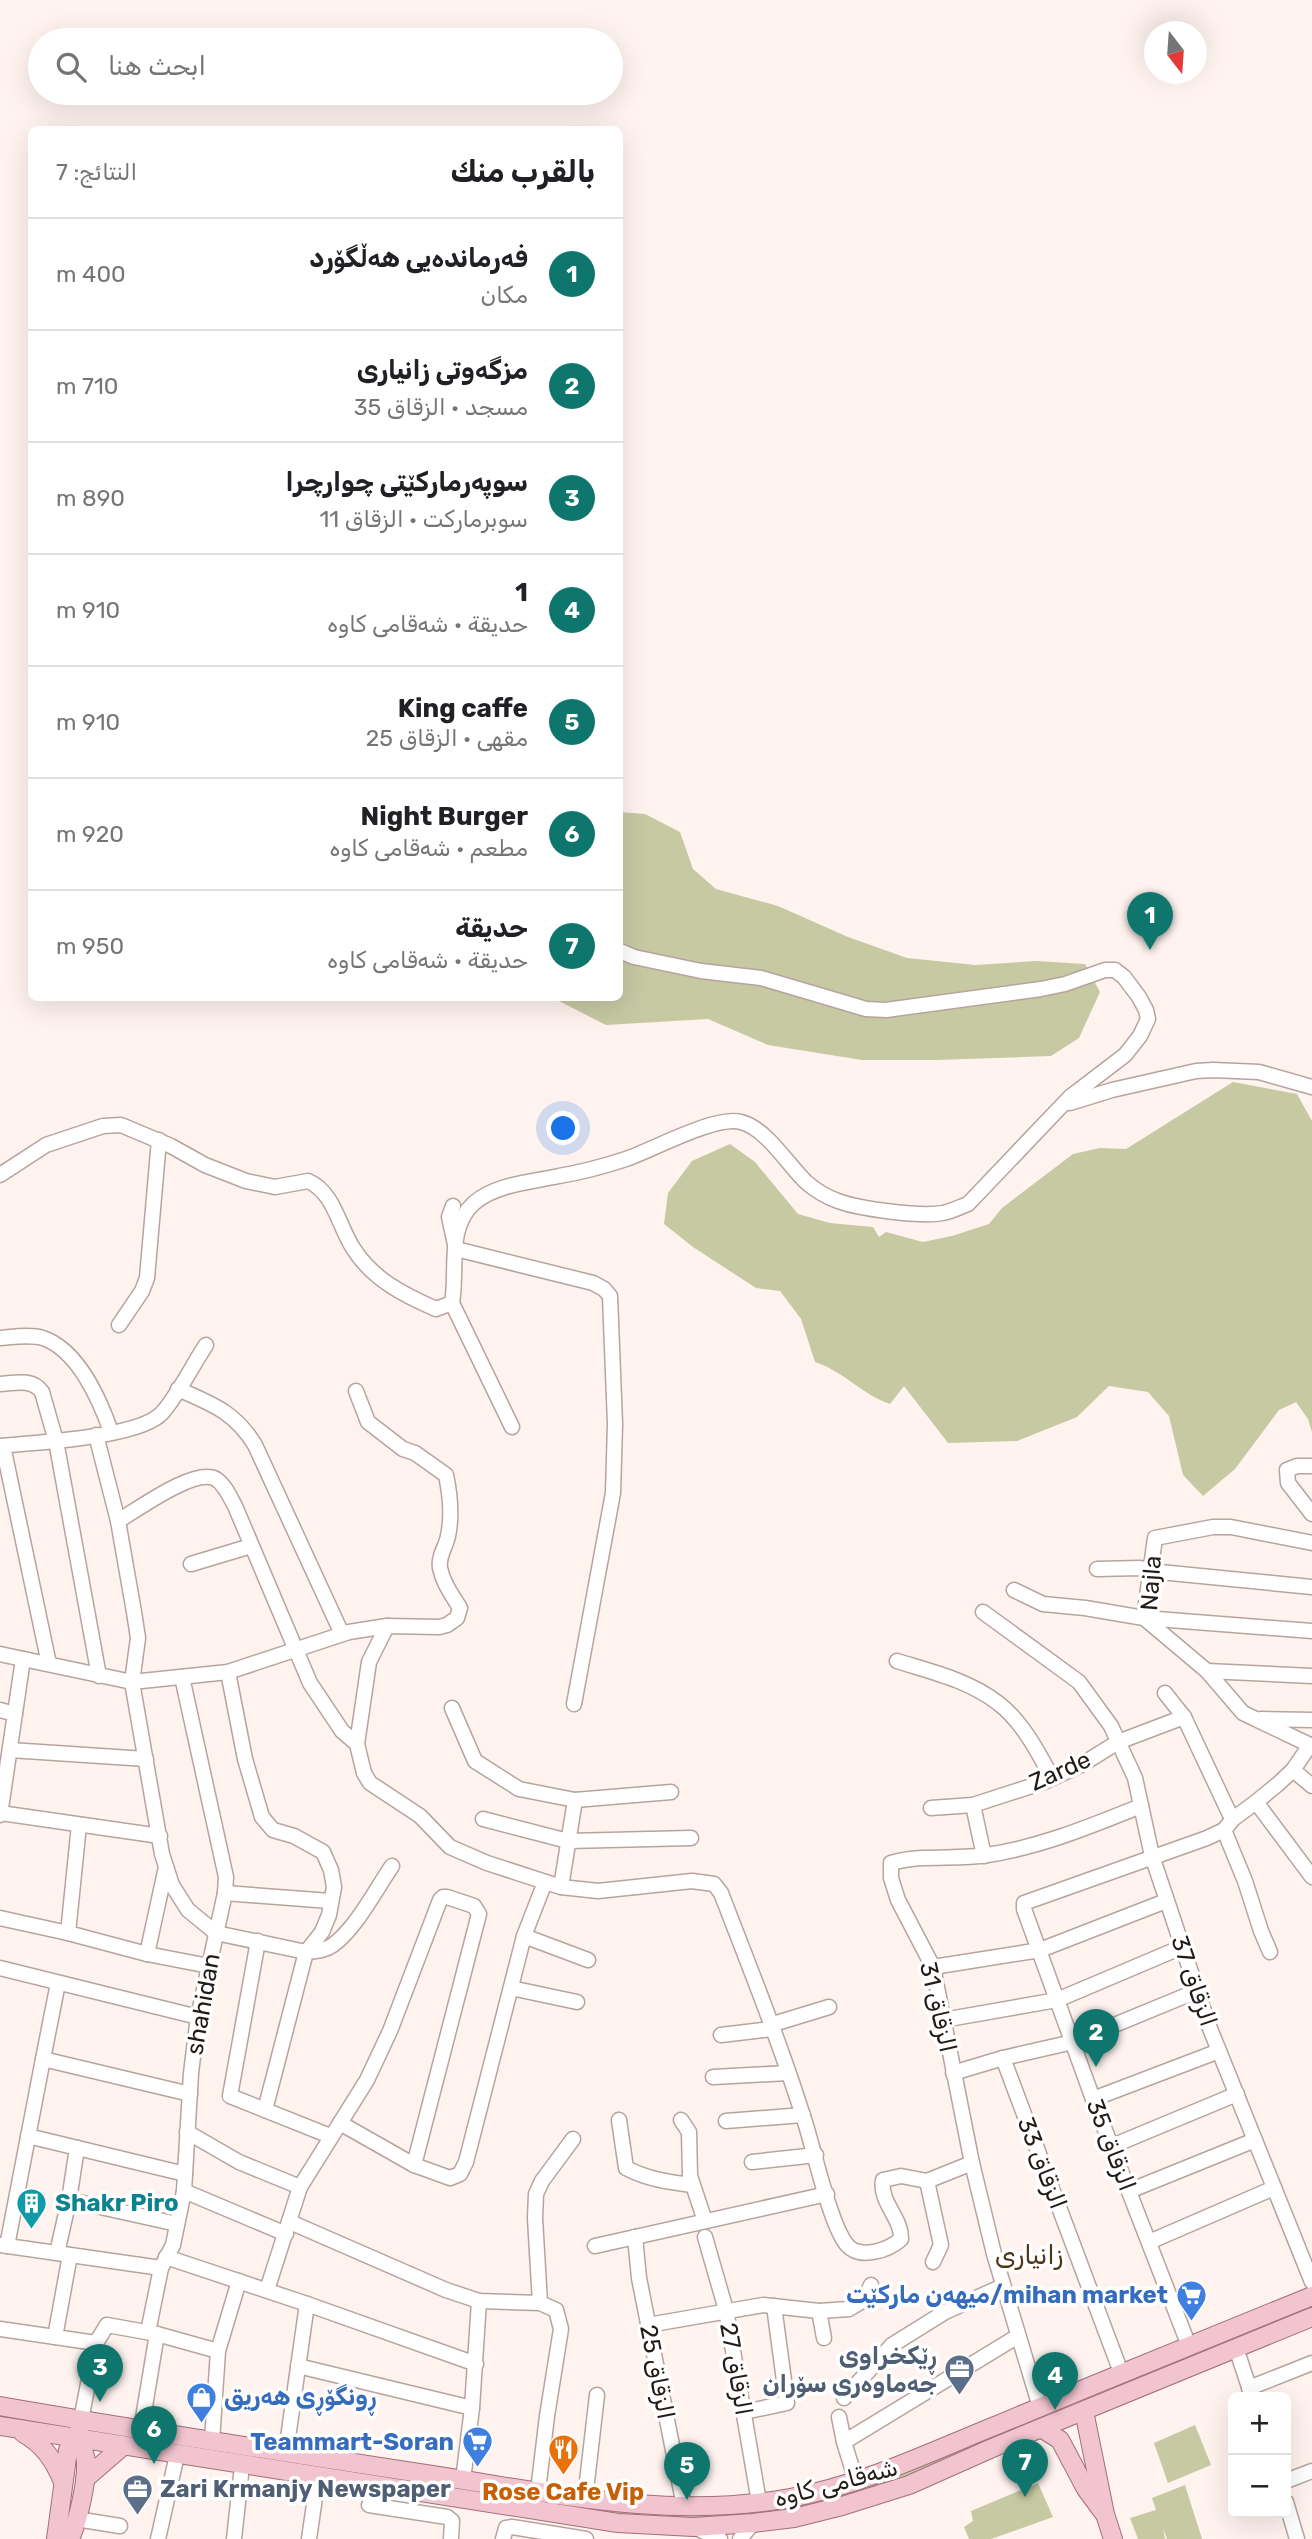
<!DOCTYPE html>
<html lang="ar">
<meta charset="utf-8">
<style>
body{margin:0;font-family:Rubik,Vazirmatn,sans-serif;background:#f2f2f2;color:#202124;direction:rtl}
.controls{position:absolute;right:21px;bottom:21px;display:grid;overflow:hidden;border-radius:10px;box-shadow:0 7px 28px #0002}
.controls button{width:63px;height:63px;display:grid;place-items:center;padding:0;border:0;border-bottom:2px solid #e0e0e0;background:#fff;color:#202124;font:35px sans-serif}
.compass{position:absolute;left:1144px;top:21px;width:63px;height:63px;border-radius:50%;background:#fff;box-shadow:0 7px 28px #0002;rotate:163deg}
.you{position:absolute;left:564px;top:1129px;width:24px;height:24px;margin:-18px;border:5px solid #fff;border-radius:50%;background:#1a73e8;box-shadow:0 0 0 10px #1a73e833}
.badge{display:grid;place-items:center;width:46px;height:46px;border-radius:50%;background:#0f766e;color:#fff;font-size:23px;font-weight:700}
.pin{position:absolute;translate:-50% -58px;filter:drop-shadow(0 2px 4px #0008)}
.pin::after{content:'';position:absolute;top:37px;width:24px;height:21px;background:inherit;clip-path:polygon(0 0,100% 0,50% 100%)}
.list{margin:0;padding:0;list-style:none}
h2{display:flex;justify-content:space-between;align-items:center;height:91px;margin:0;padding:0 28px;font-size:30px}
h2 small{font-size:23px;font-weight:400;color:#757577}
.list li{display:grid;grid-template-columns:46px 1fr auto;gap:21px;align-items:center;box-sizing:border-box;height:112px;padding:0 28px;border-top:2px solid #e0e0e0}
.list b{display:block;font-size:26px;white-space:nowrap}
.list p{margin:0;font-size:23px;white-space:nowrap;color:#757577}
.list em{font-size:23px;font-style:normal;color:#757577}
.icon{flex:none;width:38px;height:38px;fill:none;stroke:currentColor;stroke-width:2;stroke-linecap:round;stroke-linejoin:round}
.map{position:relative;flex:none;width:1312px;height:2539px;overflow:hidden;direction:ltr}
.search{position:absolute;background:#fff;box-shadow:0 7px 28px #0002;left:28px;top:28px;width:595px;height:77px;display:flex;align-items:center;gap:18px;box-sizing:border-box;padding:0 24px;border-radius:38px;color:#757577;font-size:26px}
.panel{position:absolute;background:#fff;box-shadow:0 7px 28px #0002;left:28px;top:126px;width:595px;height:875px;border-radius:10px;direction:rtl}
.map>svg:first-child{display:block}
</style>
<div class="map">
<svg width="1312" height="2539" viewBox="0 0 1312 2539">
<rect width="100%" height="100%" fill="#fef3ef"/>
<g fill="#c6c9a2">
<path d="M 620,812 L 645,814 L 680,832 L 693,869 L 716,889 L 778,906 L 848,937 L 907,958 L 975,965 L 1037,961 L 1085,964 L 1100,992 L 1079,1038 L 1051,1056 L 936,1060 L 862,1060 L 768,1045 L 708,1019 L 606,1025 L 553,998 L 620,998 Z"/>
<path d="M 1233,1082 L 1297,1094 L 1312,1121 L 1312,1432 L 1308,1419 L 1296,1402 L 1279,1410 L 1235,1469 L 1203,1496 L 1183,1475 L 1169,1416 L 1148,1392 L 1109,1386 L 1077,1417 L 1017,1441 L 948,1443 L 904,1386 L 890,1404 C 861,1394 845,1372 815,1362 L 801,1319 L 780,1291 L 756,1288 L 693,1247 L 664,1224 L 668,1193 L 692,1161 L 730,1144 L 755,1162 L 798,1214 L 830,1223 L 873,1227 L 879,1237 L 886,1232 L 923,1242 L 952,1236 L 989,1224 L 1002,1208 L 1073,1154 L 1100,1148 L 1126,1149 Z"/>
<path d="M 1312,2302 L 1312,2307 C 1247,2332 1185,2360 1121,2386 C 1090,2399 1057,2408 1027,2423 C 958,2456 882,2493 805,2508 C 750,2518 693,2522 636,2518 C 607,2517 577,2511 547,2507 L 548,2500 L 615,2511 L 636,2511 L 805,2502 Z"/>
<path d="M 1195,2425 L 1211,2465 L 1168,2483 L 1154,2443 Z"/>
<path d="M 1038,2483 L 1053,2517 L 991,2539 L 969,2539 L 964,2527 L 973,2521 L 971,2511 Z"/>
<path d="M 1185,2485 L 1202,2539 L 1167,2539 L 1163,2528 L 1165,2539 L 1138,2539 L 1130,2518 L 1156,2510 L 1152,2498 Z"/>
</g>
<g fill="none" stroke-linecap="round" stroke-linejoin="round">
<defs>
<g id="minor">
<path d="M 1070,1103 L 1112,1090 L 1196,1071 L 1213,1070 L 1259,1072 L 1312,1087"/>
<path d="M 0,1175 L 46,1145 L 103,1126 L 121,1125 L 171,1146 L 205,1165 L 246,1181 L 275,1187 L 308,1181 C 334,1192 339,1227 353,1248 C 372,1279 404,1295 436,1309 L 452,1303 C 458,1271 446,1228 474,1203 C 496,1184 532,1182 559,1176 C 582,1172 605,1166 626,1159 C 653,1150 715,1115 741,1122 C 766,1128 788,1165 806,1182 C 815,1190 827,1197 838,1201 C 860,1209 920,1217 943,1213 C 952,1211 960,1207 968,1204 L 1070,1097 L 1125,1055 L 1140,1036 L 1148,1019 L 1146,1010 L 1139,997 L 1124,977 L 1115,970 L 1105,970 L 1065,984 L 1041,989 L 886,1010 L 866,1009 L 761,978 L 701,971 L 634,957 L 620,951"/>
<path d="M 453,1206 L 449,1217 L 456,1249 L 593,1283 L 604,1289 L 610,1296 L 615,1424 L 613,1493 L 574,1704"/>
<path d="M 452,1303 L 512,1427"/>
<path d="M 119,1325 L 142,1291 L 147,1278 L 159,1140"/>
<path d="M 0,1338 C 13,1337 30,1334 43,1338 C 78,1350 100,1400 111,1432"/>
<path d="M 0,1384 C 15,1383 32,1378 42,1392 L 56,1441 L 99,1676"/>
<path d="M 178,1389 C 212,1404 235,1412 255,1445 L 342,1634"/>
<path d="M 96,1435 L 118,1521 L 134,1612 L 138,1638 L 132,1682 L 162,1854 L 172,1885 L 188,1910 L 216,1933 L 306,1952 C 315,1951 325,1951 333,1945 C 356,1928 375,1891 392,1866"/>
<path d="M 0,1446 C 36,1442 139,1438 162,1413 C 178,1395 192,1366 206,1345"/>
<path d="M 3,1446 L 49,1664"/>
<path d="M 1312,1466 L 1297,1466 L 1287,1470 L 1288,1483 L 1312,1514"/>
<path d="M 118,1521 C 137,1510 195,1467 216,1479 C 225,1485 230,1497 235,1506 L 310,1683 L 342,1731 L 357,1744 L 364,1773 L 370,1783 L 420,1816 L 450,1847 L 487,1863 L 561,1887 L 598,1891 L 692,1881 L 714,1884 L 721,1893 C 750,1968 780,2043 804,2119 C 814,2149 830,2225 847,2245 C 860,2260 889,2250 901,2239 C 902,2218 879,2202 883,2180 L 901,2176 L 927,2181 L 972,2163"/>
<path d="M 1312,1543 L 1231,1527 L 1213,1527 L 1155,1538 L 1144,1618 L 1207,1671 L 1243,1713 L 1312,1746"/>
<path d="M 191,1564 L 251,1546"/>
<path d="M 1097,1569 L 1140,1568 L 1150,1571 L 1312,1587"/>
<path d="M 1014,1590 L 1043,1604 L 1085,1608 L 1144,1618 L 1312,1631"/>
<path d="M 983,1612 L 1079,1682 L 1111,1726 L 1135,1778 L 1152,1856 L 1209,2026 L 1312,2282"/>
<path d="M 0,1654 L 132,1682 L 228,1672 L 349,1632 L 387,1626 L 439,1627 L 447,1625 L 457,1618 L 460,1608 C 452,1595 443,1583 440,1568 C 438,1556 446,1547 448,1536 C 452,1517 450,1494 446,1475 L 415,1453 L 403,1449 L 368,1422 L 356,1391"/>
<path d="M 897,1661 C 932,1672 968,1680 998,1703 C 1022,1721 1038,1752 1052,1778"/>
<path d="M 1207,1671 L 1312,1676"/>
<path d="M 228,1672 L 245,1759 L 262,1817 L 273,1830 L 294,1836 L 323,1852 L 331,1870 L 334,1887 L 329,1915 L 322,1932 L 306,1952 L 265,2110"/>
<path d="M 1165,1693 L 1184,1717 L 1232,1819"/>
<path d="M 452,1708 L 475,1761 L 519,1789 L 575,1800 L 671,1792"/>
<path d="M 0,1710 L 15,1714"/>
<path d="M 1261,1719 L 1312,1720"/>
<path d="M 357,1744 L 369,1662 L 387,1626"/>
<path d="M 10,1750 L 146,1759"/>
<path d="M 1293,1770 L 1312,1786"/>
<path d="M 1256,1802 L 1312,1877"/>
<path d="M 973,1805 L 984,1856"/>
<path d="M 931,1808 L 973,1805 L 1044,1782 L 1081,1765 L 1118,1742 L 1184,1717"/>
<path d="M 0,1813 L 160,1836"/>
<path d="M 0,1815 L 23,1659"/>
<path d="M 483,1819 L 568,1841 L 691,1838"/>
<path d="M 1224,1830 L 1245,1881 L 1261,1931 L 1270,1952"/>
<path d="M 561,1887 L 575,1800"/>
<path d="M 225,1893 L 330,1901"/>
<path d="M 0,1918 L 68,1933 L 79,1825"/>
<path d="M 68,1933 L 147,1954 L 166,1867"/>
<path d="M 524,1936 L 588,1960"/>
<path d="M 258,1941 L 230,2096 L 330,2136"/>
<path d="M 147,1954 L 209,1966"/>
<path d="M 933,1967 L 1040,1950 L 1166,1901"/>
<path d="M 0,1968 L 198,2017"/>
<path d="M 58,1983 L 43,2059 L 190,2094"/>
<path d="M 511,1988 L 577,2002"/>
<path d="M 943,2020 L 1057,2000 L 1182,1947"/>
<path d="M 770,2025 L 829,2007"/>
<path d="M 721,2035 L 771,2029"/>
<path d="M 953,2073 L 1003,2058"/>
<path d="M 713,2077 L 788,2073"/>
<path d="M 1093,2099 L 1219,2051"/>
<path d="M 619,2120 L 626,2168 C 647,2179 668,2182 692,2185"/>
<path d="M 681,2120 L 689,2132 L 690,2176 L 705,2221"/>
<path d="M 726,2121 L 803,2115"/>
<path d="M 340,2123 L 414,2165 L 450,2178 L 460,2174 L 466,2162 L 524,1936 L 545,1882"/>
<path d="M 187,2132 L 239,2162 L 300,2187"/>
<path d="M 28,2136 L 185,2174"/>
<path d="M 1112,2146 L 1237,2094"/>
<path d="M 752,2162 L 816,2155"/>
<path d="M 927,2181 L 941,2245 L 933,2262"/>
<path d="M 184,2191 L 286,2234"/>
<path d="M 1129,2191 L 1255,2140"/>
<path d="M 69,2200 L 177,2224"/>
<path d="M 290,2222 L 446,2290 L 479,2301 L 540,2303 L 556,2310 L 561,2329 L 547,2416 L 538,2491"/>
<path d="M 635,2237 L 639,2278 L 684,2506"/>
<path d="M 705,2237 L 726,2310 L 759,2502"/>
<path d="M 1149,2242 L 1274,2188"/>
<path d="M 0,2245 L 161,2268"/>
<path d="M 7,2246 L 43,2059"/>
<path d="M 595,2246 L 827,2194"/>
<path d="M 57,2253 L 69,2200 L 77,2148"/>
<path d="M 166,2257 L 307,2304 L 476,2364"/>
<path d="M 267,2290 L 300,2187 L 367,2080 L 390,2031 L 440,1900 L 443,1897 L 447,1897 L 474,1906 L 479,1914 L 414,2165"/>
<path d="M 540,2303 L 535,2218 L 536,2194 L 542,2181 L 573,2139"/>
<path d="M 819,2311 L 824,2338"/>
<path d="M 648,2325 L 763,2305 L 819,2311 L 849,2309 L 864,2300 L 871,2285"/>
<path d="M 0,2329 L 96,2343"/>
<path d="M 148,2332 L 161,2268 L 173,2245 L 184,2191 L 191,2073 L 198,2017 L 225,1893 L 226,1877 L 182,1677"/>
<path d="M 55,2337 L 70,2255"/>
<path d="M 1189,2346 L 1093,2099 L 1024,1909 L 1024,1903 L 1207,1838 L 1224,1830 L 1233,1819 L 1256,1802 L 1278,1784 L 1293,1770 L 1310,1745"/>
<path d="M 1236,2348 L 1252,2396"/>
<path d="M 298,2366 L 472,2408"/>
<path d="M 1122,2375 L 1003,2058 L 1073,2042 L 1197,1991"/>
<path d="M 1249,2388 L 1312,2363"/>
<path d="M 844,2398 L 892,2345 L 945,2312 L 1003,2286"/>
<path d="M 1040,2407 L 994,2254 L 972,2163 L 933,1967 L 898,1900 L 891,1878 L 891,1863 C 922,1854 955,1860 987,1855 C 1041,1847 1091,1826 1141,1806"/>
<path d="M 744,2412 L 787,2403 L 774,2306"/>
<path d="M 839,2417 L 844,2442 L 1018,2336"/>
<path d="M 81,2420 L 96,2343 L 107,2325 L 157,2334 L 218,2351"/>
<path d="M 141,2430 L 157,2334"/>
<path d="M 212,2441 L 218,2351 L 239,2281"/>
<path d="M 844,2442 L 856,2481"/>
<path d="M 286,2452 L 307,2304"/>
<path d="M 463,2480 L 472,2408 L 479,2301"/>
<path d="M 1286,2481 L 1312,2471"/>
<path d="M 585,2499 L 597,2395"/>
<path d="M 1286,2502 L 1297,2539"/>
<path d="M 369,2505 L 447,2517 L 452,2521 L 451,2539"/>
<path d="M 76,2519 L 120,2526"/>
<path d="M 694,2527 L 720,2539"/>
<path d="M 158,2539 L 177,2455"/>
<path d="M 234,2539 L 242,2466"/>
<path d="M 309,2539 L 318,2477"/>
<path d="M 503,2539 L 506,2528 L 512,2527 L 586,2539"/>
<path d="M 740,2539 L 753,2523"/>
</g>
<g id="major">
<path d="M 0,2406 C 144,2431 288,2453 432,2475 C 550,2493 671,2520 790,2498 C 866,2484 932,2451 1002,2423 C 1105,2380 1208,2338 1312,2296"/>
<path d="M 1084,2411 L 1105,2514 L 1113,2539"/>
<path d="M 0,2426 L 618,2523 L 693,2527 L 753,2523 L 794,2518 L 842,2506 L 909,2485 L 990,2449 L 1312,2317"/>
<path d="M 1041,2428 L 1060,2440 L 1086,2489 L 1103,2512"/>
<path d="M 23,2433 C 43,2444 54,2460 63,2482"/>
<path d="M 85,2479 L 123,2446"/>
<path d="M 56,2539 L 68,2450 L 71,2444 L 78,2439"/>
<path d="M 70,2539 C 78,2521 87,2482 86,2463 C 86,2451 77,2442 79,2431"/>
</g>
</defs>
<use href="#minor" stroke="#b6a49e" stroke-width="17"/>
<use href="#major" stroke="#a26f7a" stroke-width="20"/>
<use href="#minor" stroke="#fff" stroke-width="14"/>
<use href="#major" stroke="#f1c4cf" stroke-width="18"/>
</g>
<defs>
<symbol id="building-pin" viewBox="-11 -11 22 30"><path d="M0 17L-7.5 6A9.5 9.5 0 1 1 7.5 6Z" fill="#0f9aa8" stroke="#fff"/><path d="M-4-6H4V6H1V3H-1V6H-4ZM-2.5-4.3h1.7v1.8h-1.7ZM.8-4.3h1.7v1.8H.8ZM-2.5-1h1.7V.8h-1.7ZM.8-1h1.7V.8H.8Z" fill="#fff"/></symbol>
<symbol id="supermarket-pin" viewBox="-11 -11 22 30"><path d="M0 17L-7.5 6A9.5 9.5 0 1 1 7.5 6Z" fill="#3f7fe0" stroke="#fff"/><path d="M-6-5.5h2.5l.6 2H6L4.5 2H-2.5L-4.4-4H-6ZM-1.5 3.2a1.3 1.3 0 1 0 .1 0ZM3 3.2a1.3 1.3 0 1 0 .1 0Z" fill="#fff"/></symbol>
<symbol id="office-pin" viewBox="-11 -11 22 30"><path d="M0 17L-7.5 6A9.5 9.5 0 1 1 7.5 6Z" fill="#5c6f8a" stroke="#fff"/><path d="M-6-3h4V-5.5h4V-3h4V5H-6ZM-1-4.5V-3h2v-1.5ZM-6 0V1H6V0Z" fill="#fff"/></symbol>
<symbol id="shop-pin" viewBox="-11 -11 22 30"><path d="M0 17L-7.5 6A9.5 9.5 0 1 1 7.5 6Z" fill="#3f7fe0" stroke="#fff"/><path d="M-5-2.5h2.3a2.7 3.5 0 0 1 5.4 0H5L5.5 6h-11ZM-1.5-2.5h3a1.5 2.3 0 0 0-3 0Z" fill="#fff"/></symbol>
<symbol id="restaurant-pin" viewBox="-11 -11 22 30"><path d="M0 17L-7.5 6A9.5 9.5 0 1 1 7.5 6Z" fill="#e8710a" stroke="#fff"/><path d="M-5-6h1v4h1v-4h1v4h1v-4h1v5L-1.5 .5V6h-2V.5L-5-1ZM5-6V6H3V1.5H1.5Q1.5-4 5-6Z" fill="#fff"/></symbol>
</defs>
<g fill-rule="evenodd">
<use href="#building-pin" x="14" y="2186" width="35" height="47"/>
<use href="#supermarket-pin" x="1174" y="2278" width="35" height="47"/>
<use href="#office-pin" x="942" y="2352" width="35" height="47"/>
<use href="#shop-pin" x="184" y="2380" width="35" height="47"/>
<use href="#supermarket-pin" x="460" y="2424" width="35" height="47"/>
<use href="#restaurant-pin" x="546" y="2432" width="35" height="47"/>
<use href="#office-pin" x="120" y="2472" width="35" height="47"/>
</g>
<g text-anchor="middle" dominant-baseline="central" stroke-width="7" stroke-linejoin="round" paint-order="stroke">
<g font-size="24" fill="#221c19" stroke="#fff">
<text transform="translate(1151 1583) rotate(-86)">Najla</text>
<text transform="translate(1060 1771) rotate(-24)">Zarde</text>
<text transform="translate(1194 1981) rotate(71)">الزقاق 37</text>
<text transform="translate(203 2004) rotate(-80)">shahidan</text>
<text transform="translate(938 2007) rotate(77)">الزقاق 31</text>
<text transform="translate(1111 2145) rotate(69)">الزقاق 35</text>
<text transform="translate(1042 2163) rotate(69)">الزقاق 33</text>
<text transform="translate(736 2369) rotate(80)">الزقاق 27</text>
<text transform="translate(657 2372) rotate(79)">الزقاق 25</text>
<text transform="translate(836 2483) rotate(-15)">شەقامی کاوە</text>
</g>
<g font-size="24" font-weight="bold" fill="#0d838f" stroke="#fff" text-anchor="start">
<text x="55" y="2203">Shakr Piro</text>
</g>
<g font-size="24" font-weight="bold" fill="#366cbe" stroke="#fff" text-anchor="end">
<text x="1168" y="2295">میهەن مارکێت/mihan market</text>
<text x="224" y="2397" text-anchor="start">ڕونگۆڕی هەریق</text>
<text x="454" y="2442">Teammart-Soran</text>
</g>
<g font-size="24" font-weight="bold" fill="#4e5e75" stroke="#fff" text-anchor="end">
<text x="937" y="2356">ڕێکخراوی<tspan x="937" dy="28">جەماوەری سۆران</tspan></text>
<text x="160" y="2489" text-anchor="start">Zari Krmanjy Newspaper</text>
</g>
<g font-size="24" font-weight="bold" fill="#c56008" stroke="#fff">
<text x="563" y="2492">Rose Cafe Vip</text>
</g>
<g font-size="26" fill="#503615" stroke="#fff">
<text x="1029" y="2255">زانیاری</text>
</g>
</g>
</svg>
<div class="controls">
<button>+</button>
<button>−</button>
</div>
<svg class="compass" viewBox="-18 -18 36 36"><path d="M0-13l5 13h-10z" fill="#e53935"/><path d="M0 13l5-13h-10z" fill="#757577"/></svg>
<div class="you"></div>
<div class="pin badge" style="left:1150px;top:950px">1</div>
<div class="pin badge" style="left:1096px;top:2067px">2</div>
<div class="pin badge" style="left:100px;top:2402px">3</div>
<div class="pin badge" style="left:1055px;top:2410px">4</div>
<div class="pin badge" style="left:687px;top:2500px">5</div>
<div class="pin badge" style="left:154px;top:2464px">6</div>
<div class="pin badge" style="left:1025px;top:2497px">7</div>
<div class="search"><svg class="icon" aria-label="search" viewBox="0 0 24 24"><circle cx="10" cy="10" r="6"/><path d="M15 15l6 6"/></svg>ابحث هنا</div>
<section class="panel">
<h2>بالقرب منك<small>النتائج: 7</small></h2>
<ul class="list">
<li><span class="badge">1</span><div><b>فەرماندەیی هەڵگۆرد</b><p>مكان</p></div><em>400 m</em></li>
<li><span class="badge">2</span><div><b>مزگەوتی زانیاری</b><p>مسجد · الزقاق 35</p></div><em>710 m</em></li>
<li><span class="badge">3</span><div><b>سوپەرمارکێتی چوارچرا</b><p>سوبرماركت · الزقاق 11</p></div><em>890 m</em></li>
<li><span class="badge">4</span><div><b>1</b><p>حديقة · شەقامی کاوە</p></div><em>910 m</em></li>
<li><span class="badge">5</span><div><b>King caffe</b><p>مقهى · الزقاق 25</p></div><em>910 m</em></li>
<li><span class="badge">6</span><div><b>Night Burger</b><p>مطعم · شەقامی کاوە</p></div><em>920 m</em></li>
<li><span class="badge">7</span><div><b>حديقة</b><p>حديقة · شەقامی کاوە</p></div><em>950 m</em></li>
</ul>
</section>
</div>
